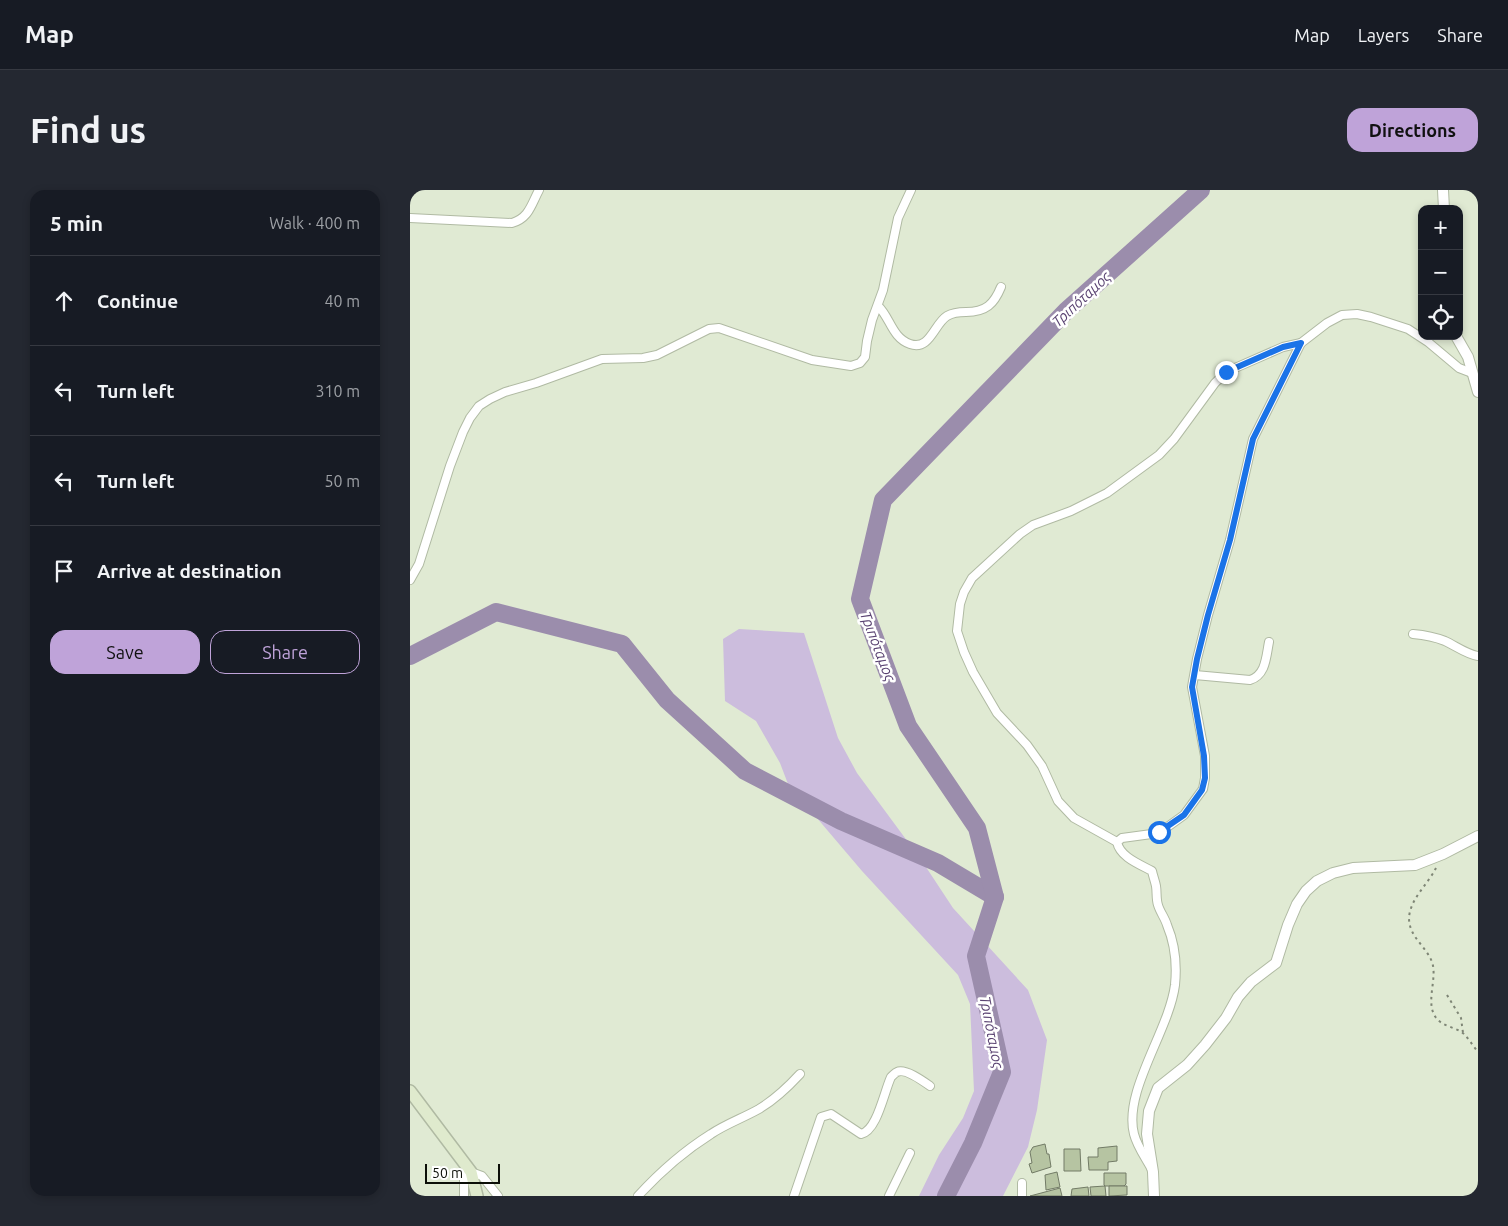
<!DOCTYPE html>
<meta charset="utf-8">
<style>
body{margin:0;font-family:Ubuntu,sans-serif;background:#242831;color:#f1f3f6}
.controls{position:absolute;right:15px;top:15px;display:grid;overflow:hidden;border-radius:10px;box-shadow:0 2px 8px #0003}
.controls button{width:45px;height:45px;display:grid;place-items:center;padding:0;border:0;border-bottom:1px solid #363941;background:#171b24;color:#f1f3f6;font:25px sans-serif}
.scale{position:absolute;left:15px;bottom:12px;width:75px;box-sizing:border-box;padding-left:5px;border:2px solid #0c0f08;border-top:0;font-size:14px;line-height:18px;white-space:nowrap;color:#0c0f08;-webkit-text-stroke:4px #fff;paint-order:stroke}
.stop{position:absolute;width:15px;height:15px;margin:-11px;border:4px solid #1a73e8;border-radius:50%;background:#fff}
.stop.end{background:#1a73e8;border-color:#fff;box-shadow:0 1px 5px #0008}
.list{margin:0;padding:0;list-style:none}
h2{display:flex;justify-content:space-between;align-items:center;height:65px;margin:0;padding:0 20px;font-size:21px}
h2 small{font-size:16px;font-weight:400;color:#9ea1a6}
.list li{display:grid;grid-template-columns:32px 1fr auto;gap:15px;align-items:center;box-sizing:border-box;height:90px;padding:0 20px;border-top:1px solid #363941}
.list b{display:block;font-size:19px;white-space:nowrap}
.list em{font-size:16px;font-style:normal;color:#9ea1a6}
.actions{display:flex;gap:10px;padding:15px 20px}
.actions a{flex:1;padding:11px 0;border:1px solid #bfa3d9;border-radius:15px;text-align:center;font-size:18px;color:#bfa3d9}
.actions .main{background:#bfa3d9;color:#111}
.icon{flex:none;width:28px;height:28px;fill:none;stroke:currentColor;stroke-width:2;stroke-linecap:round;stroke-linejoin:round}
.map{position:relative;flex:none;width:1068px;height:1006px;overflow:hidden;border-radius:15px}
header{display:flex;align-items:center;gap:30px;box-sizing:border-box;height:70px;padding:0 25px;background:#171b24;border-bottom:1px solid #363941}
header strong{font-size:24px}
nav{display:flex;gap:28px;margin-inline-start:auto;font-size:18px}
.intro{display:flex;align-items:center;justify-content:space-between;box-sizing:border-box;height:120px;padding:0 30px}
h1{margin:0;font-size:35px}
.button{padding:12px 22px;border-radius:15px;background:#bfa3d9;color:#111;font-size:18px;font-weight:700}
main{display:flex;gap:30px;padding:0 30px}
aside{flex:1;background:#171b24;border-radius:15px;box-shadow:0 2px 8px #0003}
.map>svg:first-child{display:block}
</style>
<header>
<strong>Map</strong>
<nav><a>Map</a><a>Layers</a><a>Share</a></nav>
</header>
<div class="intro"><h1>Find us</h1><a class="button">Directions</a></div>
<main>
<aside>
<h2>5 min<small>Walk · 400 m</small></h2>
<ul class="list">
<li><svg class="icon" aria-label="ahead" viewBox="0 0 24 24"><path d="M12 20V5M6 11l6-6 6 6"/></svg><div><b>Continue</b></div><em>40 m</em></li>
<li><svg class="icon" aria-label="left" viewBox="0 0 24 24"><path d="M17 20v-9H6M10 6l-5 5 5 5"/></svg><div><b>Turn left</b></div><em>310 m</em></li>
<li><svg class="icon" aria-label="left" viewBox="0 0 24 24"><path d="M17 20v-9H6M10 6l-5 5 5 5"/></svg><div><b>Turn left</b></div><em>50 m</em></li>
<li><svg class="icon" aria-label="arrive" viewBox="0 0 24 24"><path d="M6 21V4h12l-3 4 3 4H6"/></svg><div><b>Arrive at destination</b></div></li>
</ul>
<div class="actions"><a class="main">Save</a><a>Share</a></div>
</aside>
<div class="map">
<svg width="1068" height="1006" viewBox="0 0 1068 1006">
<rect width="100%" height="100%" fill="#e0ead3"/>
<path fill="#ccbddd" d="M 329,439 L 394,443 L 428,548 L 447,583 L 512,671 L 543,718 L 618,800 L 637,850 L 627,920 L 618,957 L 593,1006 L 509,1006 L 529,965 L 553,928 L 564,901 L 560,814 L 548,785 L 452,681 L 378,594 L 370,573 L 346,531 L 315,511 L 313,449 Z"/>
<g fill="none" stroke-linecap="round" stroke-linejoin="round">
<g stroke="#9b8dac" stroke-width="18">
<path d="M 0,466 L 86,422 L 212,454 L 257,510 L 335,581 L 431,631 L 528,673 L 585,707"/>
<path d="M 536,1006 L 563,953 L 592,882 L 566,766 L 585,707 L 567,638 L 498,536 L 450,409 L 473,310 L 656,121 L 791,0"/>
</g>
</g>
<g fill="#b6c4a2" stroke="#727b66">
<path d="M 635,954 L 637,964 L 639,964 L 641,977 L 622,983 L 619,974 L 622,973 L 620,962 L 623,957 Z"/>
<path d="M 707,956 L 707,971 L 698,972 L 698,980 L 679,980 L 678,967 L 688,967 L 688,958 Z"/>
<path d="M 654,959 L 670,959 L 671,981 L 654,981 Z"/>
<path d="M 647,982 L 650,997 L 636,1000 L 635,985 Z"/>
<path d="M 694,983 L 716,983 L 716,994 L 714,996 L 695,996 L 694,995 Z"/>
<path d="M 695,996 L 696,1006 L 681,1006 L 680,997 Z"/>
<path d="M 699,996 L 717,996 L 717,1005 L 699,1006 Z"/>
<path d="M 678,997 L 679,1006 L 661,1006 L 662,999 Z"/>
<path d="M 650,998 L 652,1006 L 620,1006 Z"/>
</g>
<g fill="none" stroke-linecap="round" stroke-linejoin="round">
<defs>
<g id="minor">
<path d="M 0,28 L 102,33 C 119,28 121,15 129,0"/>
<path d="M 468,116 C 480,127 482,148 500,154 C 520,161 524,134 537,126 C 542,123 550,122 556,122 C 576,122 584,114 591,97"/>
<path d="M 0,390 L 9,374 L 40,276 L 53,242 L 60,228 L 69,216 L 80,209 L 95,202 L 126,193 L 192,169 L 233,168 L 247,165 L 299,139 L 309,138 L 402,170 L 441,176 L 450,173 L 455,167 L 457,151 L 462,130 L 473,100 L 488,28 L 501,0"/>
<path d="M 1003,444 C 1014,445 1025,447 1035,451 C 1046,456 1056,464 1068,466"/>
<path d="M 785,485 L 840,490 C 856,485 856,467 859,452"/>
<path d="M 707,652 L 664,628 L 648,611 L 632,576 L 617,555 L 587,523 L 563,482 L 554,462 L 547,441 L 550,414 L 554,402 L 562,388 L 610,344 L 623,335 L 661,321 L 697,303 L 749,265 L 764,249 L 805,193 L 816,182 L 873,157 L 891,153"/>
<path d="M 741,978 C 735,967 727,956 724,944 C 713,901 759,841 765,795 C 767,775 765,754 757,735 C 755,728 750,722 748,715 C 746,709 747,702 746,696 C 745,691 743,686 742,681 C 729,674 710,667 707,652 L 712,648 L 749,643 L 774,625 L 793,599 L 795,588 L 795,566 L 782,497 L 787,469 L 798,425 L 820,350 L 843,249 L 891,153 L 917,133 L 932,125 L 947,124 L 961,127 L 998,139 L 1018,152 L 1049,178 L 1062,183"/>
<path d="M 612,993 L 612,1006"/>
<path d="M 54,1006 L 54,984 L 61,982 L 72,986 L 88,1006"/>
<path d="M 228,1006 C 250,982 274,961 301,944 C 316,934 333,928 349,919 C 364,910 378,897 390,884"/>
<path d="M 384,1006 L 411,927 L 421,924 L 451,944 C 467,941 474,902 481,887 C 481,887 486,882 487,882 C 495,878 513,891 520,896"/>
<path d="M 479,1006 L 500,963"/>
</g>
<g id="tertiary">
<path d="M 1033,0 L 1034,19"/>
<path d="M 1046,146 L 1058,167 L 1068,202"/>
<path d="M 744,1006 L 743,982 L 737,944 L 739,921 L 748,898 L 777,875 L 795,855 L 816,828 L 828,807 L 841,792 L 866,773 L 878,735 L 887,714 L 896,701 L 907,691 L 923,683 L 943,678 L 1005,675 L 1033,664 L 1068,646"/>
</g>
<path id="secondary" d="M 0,901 L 61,982 L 67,1006"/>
</defs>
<use href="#minor" stroke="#b0baa3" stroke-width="10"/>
<use href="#tertiary" stroke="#b0baa3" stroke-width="12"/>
<use href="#secondary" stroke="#b0baa3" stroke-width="14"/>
<g stroke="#7e8575" stroke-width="2" stroke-dasharray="2.5 4" stroke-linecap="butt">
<path d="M 1026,678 C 1018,694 1000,709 999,728 C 999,747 1016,756 1022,772 C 1028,789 1014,814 1027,829 C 1034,837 1046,837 1054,844 C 1059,849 1063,856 1068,862"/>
<path d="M 1037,805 L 1051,828 L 1053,843"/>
</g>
<use href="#minor" stroke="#fff" stroke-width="8"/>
<use href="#tertiary" stroke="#fff" stroke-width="10"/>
<use href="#secondary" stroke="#dfeacd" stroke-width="11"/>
</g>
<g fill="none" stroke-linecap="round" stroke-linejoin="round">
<path stroke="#1a73e8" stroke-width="6" d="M 749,642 L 774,625 L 792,600 L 795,588 L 794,566 L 782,497 L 787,469 L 798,425 L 820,350 L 843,249 L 891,153 L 873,157 L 816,182"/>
</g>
<g text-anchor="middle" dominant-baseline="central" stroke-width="5" stroke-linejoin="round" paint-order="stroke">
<g font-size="15" font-style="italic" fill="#5a4372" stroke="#fff">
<text transform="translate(671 109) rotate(-43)">Τριπόταμος</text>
<text transform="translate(468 456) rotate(69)">Τριπόταμος</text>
<text transform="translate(582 842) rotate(79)">Τριπόταμος</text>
</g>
</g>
</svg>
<div class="controls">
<button>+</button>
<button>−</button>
<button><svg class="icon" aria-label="locate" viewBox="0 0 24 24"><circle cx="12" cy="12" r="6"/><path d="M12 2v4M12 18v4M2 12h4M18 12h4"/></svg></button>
</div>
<div class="scale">50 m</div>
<div class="stop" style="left:749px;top:642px"></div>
<div class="stop end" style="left:816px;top:182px"></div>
</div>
</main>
